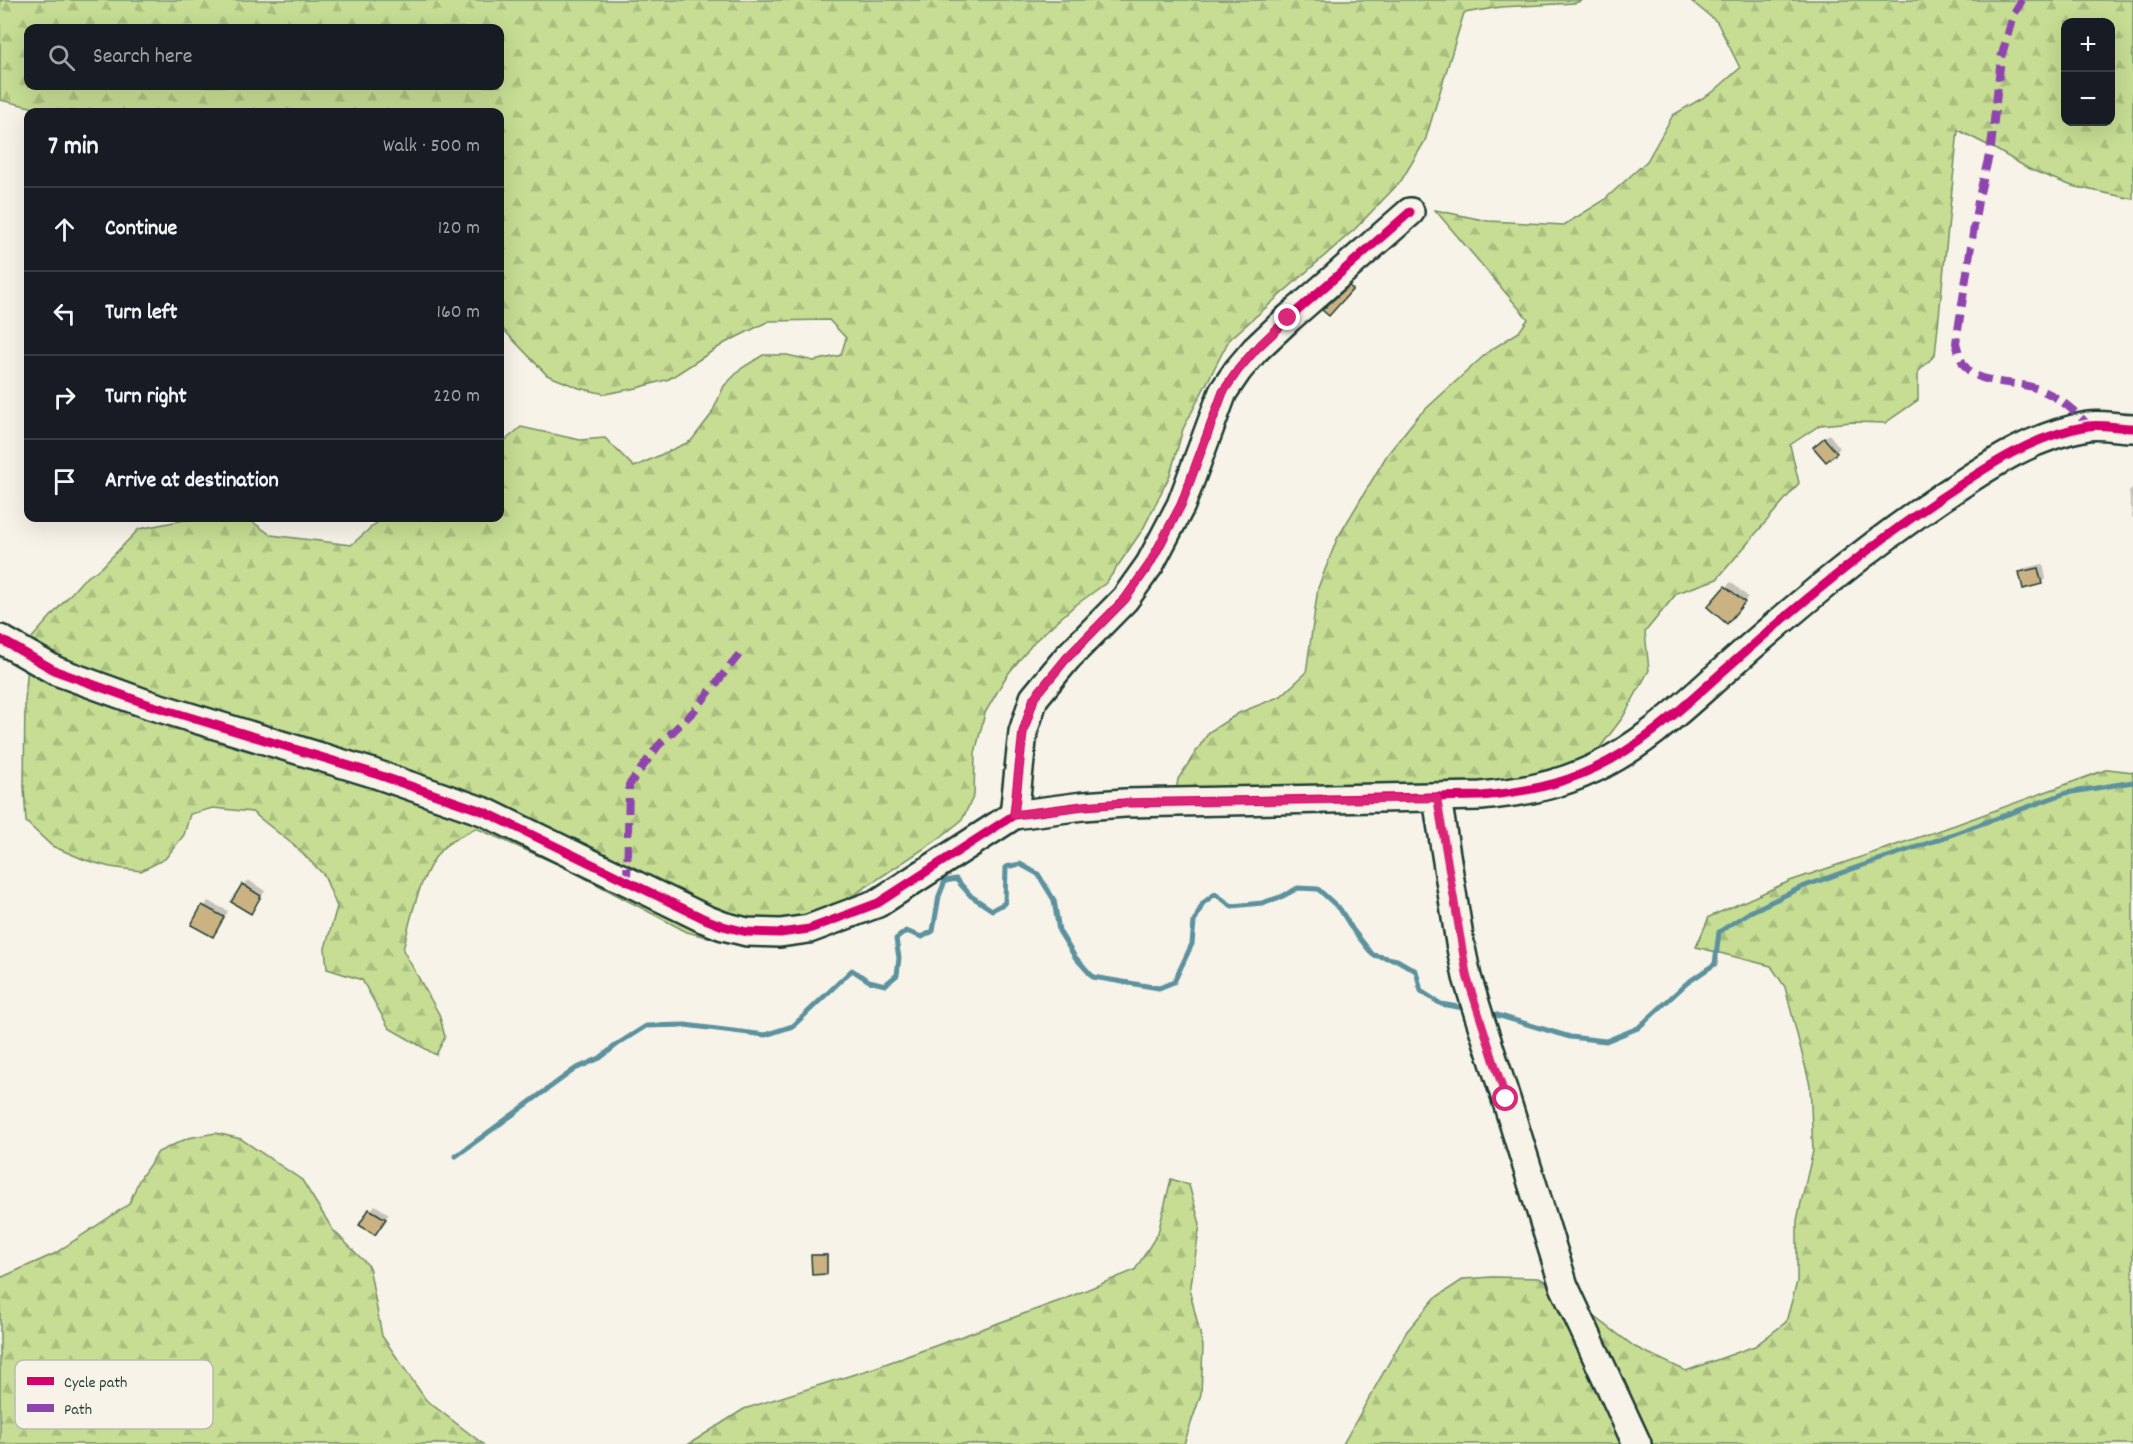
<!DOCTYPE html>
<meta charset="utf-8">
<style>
body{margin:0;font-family:Dekko,sans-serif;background:#242831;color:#f1f3f6}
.controls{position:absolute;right:18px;top:18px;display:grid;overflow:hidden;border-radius:12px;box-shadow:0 6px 24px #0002}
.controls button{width:54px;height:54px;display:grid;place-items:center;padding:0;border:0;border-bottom:2px solid #363941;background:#171b24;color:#f1f3f6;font:30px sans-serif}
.stop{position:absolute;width:18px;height:18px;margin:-14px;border:4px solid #db2777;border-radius:50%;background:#fff}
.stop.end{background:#db2777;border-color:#fff;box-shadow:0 2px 6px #0008}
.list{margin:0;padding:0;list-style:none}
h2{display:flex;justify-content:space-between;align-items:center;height:78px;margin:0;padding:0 24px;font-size:26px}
h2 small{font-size:20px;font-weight:400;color:#9ea1a6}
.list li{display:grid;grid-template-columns:39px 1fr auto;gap:18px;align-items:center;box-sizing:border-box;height:84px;padding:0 24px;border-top:2px solid #363941}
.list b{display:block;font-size:22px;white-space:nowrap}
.list em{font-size:20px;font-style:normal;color:#9ea1a6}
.icon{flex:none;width:33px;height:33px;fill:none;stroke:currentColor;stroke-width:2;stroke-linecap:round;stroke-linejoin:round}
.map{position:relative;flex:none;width:2133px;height:1444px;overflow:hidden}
.search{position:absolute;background:#171b24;box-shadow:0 6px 24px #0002;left:24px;top:24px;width:480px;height:66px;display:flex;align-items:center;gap:15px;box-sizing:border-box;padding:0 21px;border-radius:12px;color:#9ea1a6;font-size:22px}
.panel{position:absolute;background:#171b24;box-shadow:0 6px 24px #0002;left:24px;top:108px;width:480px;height:414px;border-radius:12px}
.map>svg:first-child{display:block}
</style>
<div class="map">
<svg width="2133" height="1444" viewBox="0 0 2133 1444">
<defs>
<pattern id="forest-firs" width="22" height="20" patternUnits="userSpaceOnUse" patternTransform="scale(1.5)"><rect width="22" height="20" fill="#c6dd93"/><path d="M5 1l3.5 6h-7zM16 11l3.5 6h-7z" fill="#aabf7f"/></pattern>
</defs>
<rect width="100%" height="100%" fill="#f7f3e8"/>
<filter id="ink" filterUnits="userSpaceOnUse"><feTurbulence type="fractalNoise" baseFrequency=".0167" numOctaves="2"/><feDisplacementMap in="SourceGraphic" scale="12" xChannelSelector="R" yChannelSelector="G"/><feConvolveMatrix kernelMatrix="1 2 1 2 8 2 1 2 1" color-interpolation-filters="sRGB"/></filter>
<g filter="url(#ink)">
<g fill="url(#forest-firs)" stroke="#728d64" stroke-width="1.5" fill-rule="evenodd">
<path d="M 0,0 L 1583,0 L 1575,3 L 1501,7 L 1464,13 L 1425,141 L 1401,181 L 1355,229 L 1229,340 L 1183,429 L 1170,475 L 1143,529 L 1106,583 L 1073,607 L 1035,641 L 1007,675 L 985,713 L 975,753 L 974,795 L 962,820 L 937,840 L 843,902 L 785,929 L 750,934 L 745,947 L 687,932 L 564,867 L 476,828 C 466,834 448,841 441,850 C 420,874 410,920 403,950 L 439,1014 L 445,1037 L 436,1055 L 389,1028 L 362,980 L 327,969 L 325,948 L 337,907 L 324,875 L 296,847 L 252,812 L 213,808 L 190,814 L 184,835 L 165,859 L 141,871 L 110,867 L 85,860 L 52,846 L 26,822 L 24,786 L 25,701 L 30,640 L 83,580 L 102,567 L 139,529 L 184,520 L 247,518 L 271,535 L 351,545 L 382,518 L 500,518 L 500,443 L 502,443 L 521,427 L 580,440 L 605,438 L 634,467 L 691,441 L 711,415 L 724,386 L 742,368 L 763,355 L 787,355 L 814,361 L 841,355 L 846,338 L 829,320 L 769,321 L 725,343 L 669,379 L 637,388 L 605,394 L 579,388 L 547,375 L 500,326 L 500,112 L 89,112 L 39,109 L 0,100 ZM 28,28 L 500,28 L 500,86 L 28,86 Z"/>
<path d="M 1690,0 L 2133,0 L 2133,199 L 2072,186 L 2029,169 L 1995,149 L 1958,130 L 1935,355 L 1918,372 L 1918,400 L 1885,423 L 1852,422 L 1820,425 L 1790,445 L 1799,483 L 1717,579 L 1677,593 L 1645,632 L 1649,670 L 1623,717 L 1595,754 L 1571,793 L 1535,804 L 1481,811 L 1173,812 L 1178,779 L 1209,732 L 1239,713 L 1281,696 L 1306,673 L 1318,588 L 1337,539 L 1387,455 L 1417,417 L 1489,351 L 1519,332 L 1528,319 L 1435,210 L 1488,221 L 1564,225 L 1603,201 L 1647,161 L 1673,115 L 1713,92 L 1740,68 L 1717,22 ZM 2066,22 L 2110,22 L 2110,122 L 2066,122 Z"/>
<path d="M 2108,769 L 2133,772 L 2133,1444 L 1343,1444 L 1407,1331 L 1435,1298 L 1464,1279 L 1492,1277 L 1539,1278 L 1554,1286 L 1635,1347 L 1686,1371 L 1755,1346 L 1786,1322 L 1797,1282 L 1797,1220 L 1813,1151 L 1810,1085 L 1785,987 L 1771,966 L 1696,947 L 1709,917 L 1790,881 L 1955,825 Z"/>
<path d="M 216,1133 L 241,1139 L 302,1180 L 333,1230 L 369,1266 L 382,1336 L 426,1400 L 483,1444 L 0,1444 L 0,1278 L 54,1254 L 129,1204 L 139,1180 L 158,1152 L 188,1138 Z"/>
<path d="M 1171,1179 L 1189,1185 L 1200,1224 L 1190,1292 L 1203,1346 L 1201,1394 L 1184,1444 L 689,1444 L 744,1409 L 874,1368 L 1062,1300 L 1135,1270 L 1158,1233 Z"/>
</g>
<g fill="#0003">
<path d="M 1829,434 L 1840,448 L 1836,452 L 1820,442 Z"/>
<path d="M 2133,488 L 2133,518 L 2132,518 L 2129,492 Z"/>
<path d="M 2043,564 L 2046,578 L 2041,583 L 2020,573 L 2025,568 Z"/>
<path d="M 1731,582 L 1748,597 L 1731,617 L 1726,587 Z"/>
<path d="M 248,880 L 265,891 L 250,913 L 243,885 Z"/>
<path d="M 208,901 L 228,911 L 218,931 L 213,935 L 193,925 Z"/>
<path d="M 375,1205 L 389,1214 L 375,1233 L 361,1224 Z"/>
<path d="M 815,1254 L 828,1254 L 828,1271 L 826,1273 L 813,1256 Z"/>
</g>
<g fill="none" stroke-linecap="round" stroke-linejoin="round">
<g stroke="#5c919e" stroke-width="5">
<path d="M 1487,1012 L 1570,1037 L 1606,1041 L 1638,1028 L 1687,983 L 1715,964 L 1719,932 L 1750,912 L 1802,887 L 1855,868 L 1934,841 L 2066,793 L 2133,782"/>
<path d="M 456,1156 L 575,1069 L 600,1058 L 619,1043 L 646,1026 L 685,1025 L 765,1035 L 793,1026 L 852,970 L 869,981 L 885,985 L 897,975 L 899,958 L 896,939 L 906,931 L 922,937 L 933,931 L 939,896 L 945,881 L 956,879 L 971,896 L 992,910 L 1005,903 L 1006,867 L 1020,864 L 1038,874 L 1054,900 L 1059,931 L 1075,957 L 1093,977 L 1159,988 L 1174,982 L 1192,944 L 1194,922 L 1203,903 L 1215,894 L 1232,906 L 1262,903 L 1281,897 L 1298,888 L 1318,889 L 1340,909 L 1353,930 L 1373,955 L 1397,960 L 1416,971 L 1421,991 L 1441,1004 L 1469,1009"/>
</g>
</g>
<g fill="#cbb282" stroke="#1f3d34" stroke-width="1.5">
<path d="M 1349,286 L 1353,289 L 1329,316 L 1322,310 Z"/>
<path d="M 1824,438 L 1837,453 L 1826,462 L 1813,447 Z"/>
<path d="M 2038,568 L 2042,584 L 2023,589 L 2019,572 Z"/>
<path d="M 1725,586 L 1745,602 L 1727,624 L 1707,607 Z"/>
<path d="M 242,884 L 261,896 L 251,914 L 231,902 Z"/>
<path d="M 202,905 L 224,917 L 213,937 L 191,925 Z"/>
<path d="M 369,1209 L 386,1219 L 375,1235 L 359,1225 Z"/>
<path d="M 811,1255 L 827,1255 L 827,1274 L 812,1275 Z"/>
</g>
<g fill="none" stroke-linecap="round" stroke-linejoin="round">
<defs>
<g id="minor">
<path d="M 0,639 L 56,671 L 150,705 L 373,773 L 485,812 L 705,919 L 723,926 L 747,932 L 780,933 L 809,929 L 878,903 L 1014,815 L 1083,806 L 1125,803 L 1481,796 C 1523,792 1557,786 1595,768 C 1646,744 1687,703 1729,666 C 1797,606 1866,548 1942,497 C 1988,466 2031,436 2088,426 C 2102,424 2119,428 2133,428"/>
<path d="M 1437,798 L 1460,943 L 1467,977 L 1479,1016 L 1506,1099 L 1564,1286 L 1637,1444"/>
<path d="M 1014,815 L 1023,732 L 1034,698 L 1067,658 L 1125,599 L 1150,564 L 1181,505 L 1223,392 L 1238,370 L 1255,350 L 1289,318 L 1410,212"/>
</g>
</defs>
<use href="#minor" stroke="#1f3d34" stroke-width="32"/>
<use href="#minor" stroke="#f7f3e8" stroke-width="27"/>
<g stroke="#8e44ad" stroke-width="8" stroke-dasharray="15 8" stroke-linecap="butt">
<path d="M 2022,0 L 2013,16 L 2001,58 L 1991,147 L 1978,201 L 1956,343 C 1958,349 1960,359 1964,365 C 1978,385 2010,381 2032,387 C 2056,394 2073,409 2089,426"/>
<path d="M 627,882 L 629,785 L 658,746 L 694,711 L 741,652"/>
</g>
<defs>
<g id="cycleway">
<path d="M 0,639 L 56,671 L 150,705 L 373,773 L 485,812 L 705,919 L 723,926 L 747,932 L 780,933 L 809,929 L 878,903 L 1014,815 L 1083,806 L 1125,803 L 1481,796 C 1523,792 1557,786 1595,768 C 1646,744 1687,703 1729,666 C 1797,606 1866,548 1942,497 C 1988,466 2031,436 2088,426 C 2102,424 2119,428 2133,428"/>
<path d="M 1014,815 L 1023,732 L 1034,698 L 1067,658 L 1125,599 L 1150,564 L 1181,505 L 1223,392 L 1238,370 L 1255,350 L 1289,318 L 1410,212"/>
</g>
</defs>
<use href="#cycleway" stroke="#f7f3e8" stroke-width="13"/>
<use href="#cycleway" stroke="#d6006c" stroke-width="9"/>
</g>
</g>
<g fill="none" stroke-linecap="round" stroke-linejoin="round" filter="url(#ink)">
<path stroke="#db2777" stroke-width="8" d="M 1288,318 L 1255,350 L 1238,370 L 1223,392 L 1181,505 L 1149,564 L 1125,599 L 1067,657 L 1034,698 L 1023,732 L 1014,815 L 1083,806 L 1125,803 L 1437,798 L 1467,977 L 1506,1099"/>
</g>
<rect x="15" y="1360" width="198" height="69" rx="9" fill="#f7f3e8" stroke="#b6bcb2" stroke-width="1.5"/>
<rect x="27" y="1377" width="27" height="8" fill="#d6006c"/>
<rect x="27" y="1404" width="27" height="8" fill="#8e44ad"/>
<g font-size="16" fill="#1f3d34">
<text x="64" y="1387">Cycle path</text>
<text x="64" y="1414">Path</text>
</g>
</svg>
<div class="controls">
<button>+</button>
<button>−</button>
</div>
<div class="stop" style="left:1506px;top:1099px"></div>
<div class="stop end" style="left:1288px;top:318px"></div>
<div class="search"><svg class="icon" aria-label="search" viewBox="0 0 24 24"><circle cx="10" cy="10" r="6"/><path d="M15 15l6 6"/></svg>Search here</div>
<section class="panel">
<h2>7 min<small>Walk · 500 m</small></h2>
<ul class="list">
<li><svg class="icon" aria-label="ahead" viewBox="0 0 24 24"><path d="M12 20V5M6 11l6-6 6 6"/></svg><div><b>Continue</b></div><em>120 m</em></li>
<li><svg class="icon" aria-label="left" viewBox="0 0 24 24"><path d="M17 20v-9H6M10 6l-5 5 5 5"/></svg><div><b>Turn left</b></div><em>160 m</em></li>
<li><svg class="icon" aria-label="right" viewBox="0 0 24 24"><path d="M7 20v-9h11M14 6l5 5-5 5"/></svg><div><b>Turn right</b></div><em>220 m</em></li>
<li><svg class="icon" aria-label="arrive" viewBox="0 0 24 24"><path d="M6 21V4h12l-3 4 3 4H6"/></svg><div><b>Arrive at destination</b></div></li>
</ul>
</section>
</div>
